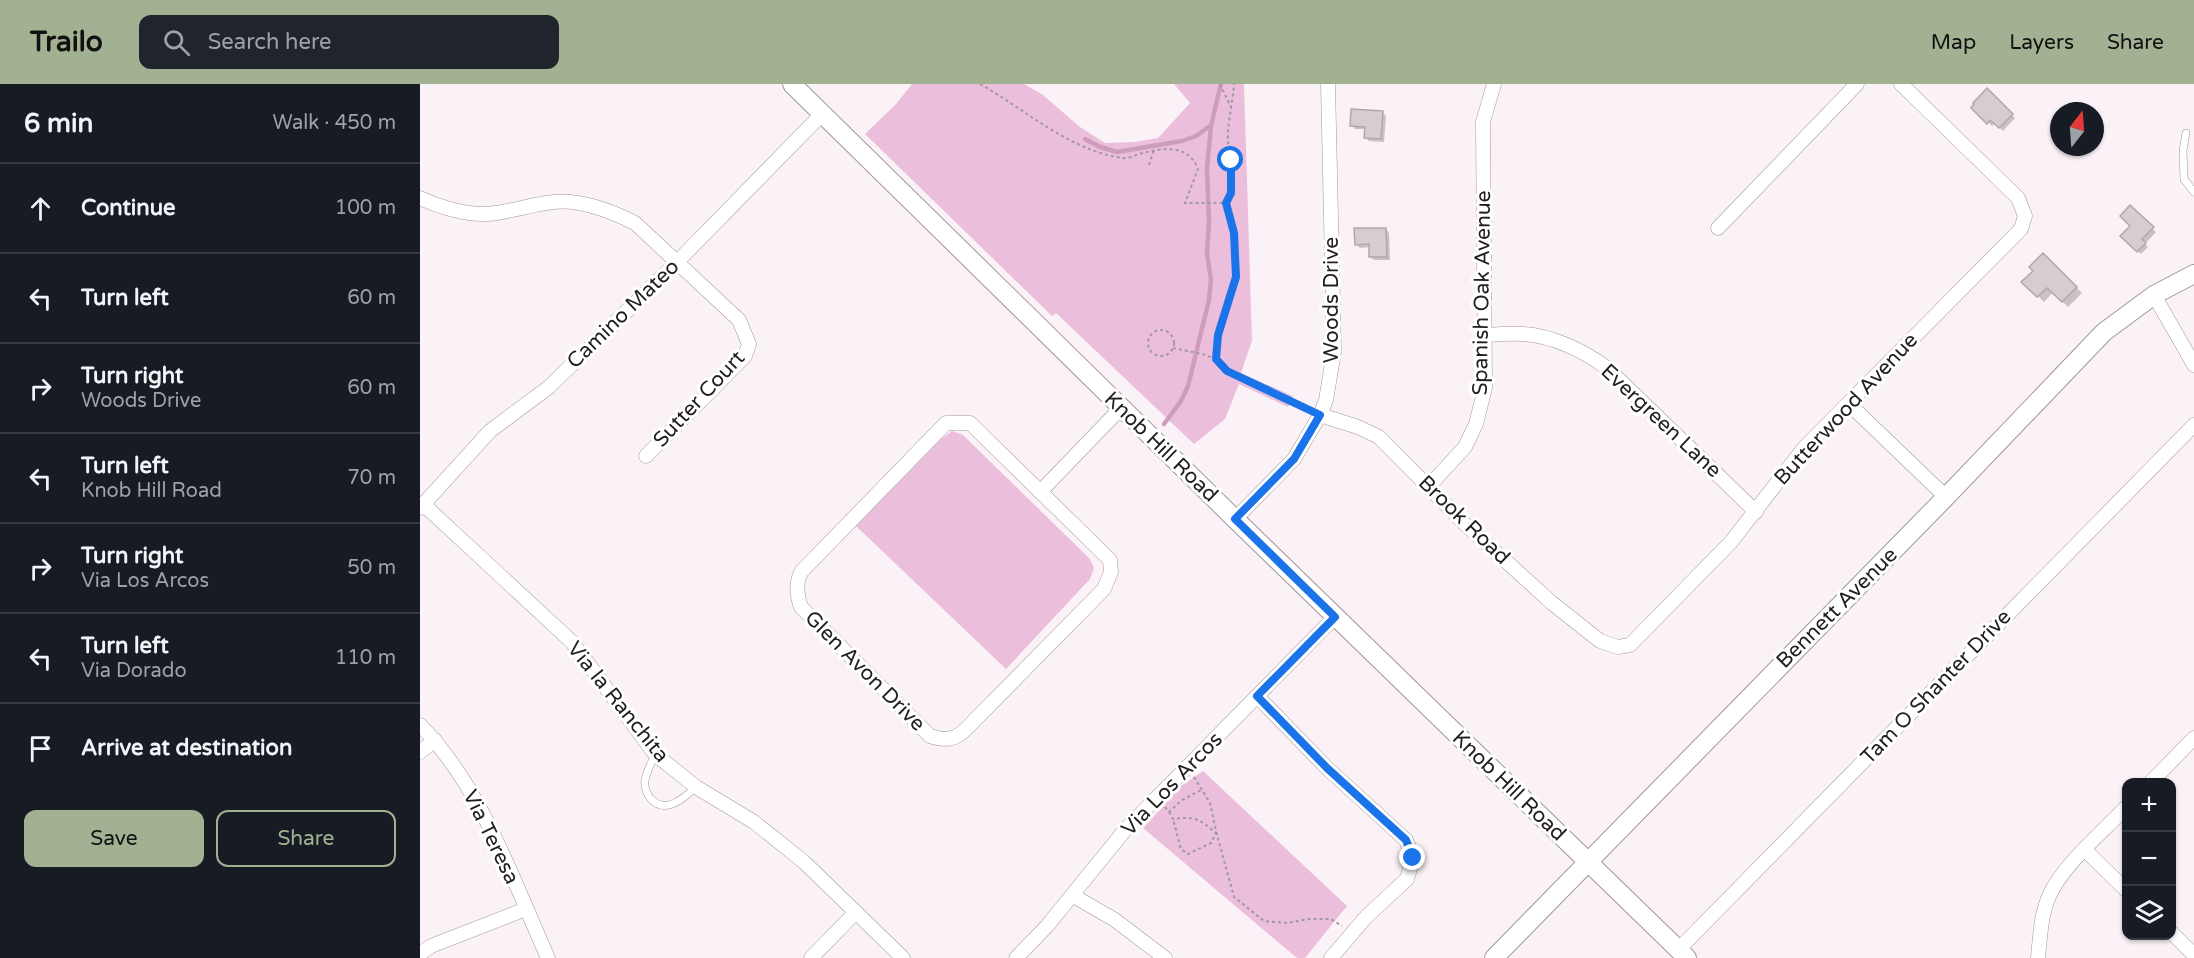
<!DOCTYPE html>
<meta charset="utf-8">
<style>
body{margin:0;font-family:"Varela Round",sans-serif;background:#20242c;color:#f1f3f6}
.controls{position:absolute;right:18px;bottom:18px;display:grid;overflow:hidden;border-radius:12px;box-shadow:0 2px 4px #0004}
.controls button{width:54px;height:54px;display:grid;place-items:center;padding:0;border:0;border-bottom:2px solid #363941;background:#171b24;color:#f1f3f6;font:30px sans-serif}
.compass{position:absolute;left:1630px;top:18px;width:54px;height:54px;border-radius:50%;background:#171b24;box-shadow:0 2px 4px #0004;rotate:17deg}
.stop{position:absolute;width:18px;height:18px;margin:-14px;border:4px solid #1a73e8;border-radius:50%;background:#fff}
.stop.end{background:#1a73e8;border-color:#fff;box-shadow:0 2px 6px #0008}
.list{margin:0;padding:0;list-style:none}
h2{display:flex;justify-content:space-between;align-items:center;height:78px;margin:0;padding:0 24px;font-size:26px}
h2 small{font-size:20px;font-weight:400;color:#9ea1a6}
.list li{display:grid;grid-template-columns:39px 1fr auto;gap:18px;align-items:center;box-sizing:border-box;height:90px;padding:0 24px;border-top:2px solid #363941}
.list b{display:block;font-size:22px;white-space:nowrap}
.list p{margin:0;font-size:20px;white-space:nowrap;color:#9ea1a6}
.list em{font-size:20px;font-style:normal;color:#9ea1a6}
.actions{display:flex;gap:12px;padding:18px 24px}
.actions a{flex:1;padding:14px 0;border:2px solid #a2b191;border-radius:12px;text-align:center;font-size:21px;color:#a2b191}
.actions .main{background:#a2b191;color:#111}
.icon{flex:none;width:33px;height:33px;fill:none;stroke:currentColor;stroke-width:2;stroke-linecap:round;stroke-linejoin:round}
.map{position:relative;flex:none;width:1774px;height:874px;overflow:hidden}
header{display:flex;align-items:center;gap:36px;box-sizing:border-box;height:84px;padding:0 30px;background:#a2b191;color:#111}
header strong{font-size:28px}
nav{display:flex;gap:33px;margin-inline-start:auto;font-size:21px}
.search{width:420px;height:54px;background:#20242c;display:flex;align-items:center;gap:15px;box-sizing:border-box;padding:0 21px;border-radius:12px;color:#9ea1a6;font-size:22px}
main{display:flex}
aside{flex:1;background:#171b24}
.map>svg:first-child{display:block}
</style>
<header>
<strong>Trailo</strong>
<div class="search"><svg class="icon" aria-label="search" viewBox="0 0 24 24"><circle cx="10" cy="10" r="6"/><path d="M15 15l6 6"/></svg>Search here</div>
<nav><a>Map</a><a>Layers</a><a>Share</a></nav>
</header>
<main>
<aside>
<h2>6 min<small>Walk · 450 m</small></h2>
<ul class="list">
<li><svg class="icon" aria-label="ahead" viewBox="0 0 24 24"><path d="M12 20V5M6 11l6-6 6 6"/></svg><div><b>Continue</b></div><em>100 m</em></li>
<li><svg class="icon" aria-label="left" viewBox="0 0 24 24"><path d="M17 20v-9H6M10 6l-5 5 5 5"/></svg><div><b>Turn left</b></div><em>60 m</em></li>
<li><svg class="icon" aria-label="right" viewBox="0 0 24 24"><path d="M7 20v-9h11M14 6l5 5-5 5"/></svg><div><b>Turn right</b><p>Woods Drive</p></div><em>60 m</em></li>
<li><svg class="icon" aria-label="left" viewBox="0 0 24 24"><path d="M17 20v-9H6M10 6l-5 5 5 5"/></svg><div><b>Turn left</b><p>Knob Hill Road</p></div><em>70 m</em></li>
<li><svg class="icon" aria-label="right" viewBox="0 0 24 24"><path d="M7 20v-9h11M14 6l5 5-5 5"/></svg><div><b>Turn right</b><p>Via Los Arcos</p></div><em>50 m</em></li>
<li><svg class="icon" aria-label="left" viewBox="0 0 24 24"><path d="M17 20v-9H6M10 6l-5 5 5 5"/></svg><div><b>Turn left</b><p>Via Dorado</p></div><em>110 m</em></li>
<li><svg class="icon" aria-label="arrive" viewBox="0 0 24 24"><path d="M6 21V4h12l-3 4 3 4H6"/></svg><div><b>Arrive at destination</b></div></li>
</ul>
<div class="actions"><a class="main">Save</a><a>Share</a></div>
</aside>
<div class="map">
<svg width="1774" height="874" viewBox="0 0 1774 874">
<rect width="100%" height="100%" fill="#fbf2f7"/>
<g fill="#ebbfdb">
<path d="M 492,0 L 604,0 L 623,11 L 660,43 L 685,59 L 715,58 L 738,54 L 770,19 L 754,0 L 824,0 L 832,257 L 821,289 L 873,312 L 868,323 L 819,300 L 805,335 L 774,360 L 636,229 L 632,232 L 445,50 L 476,20 Z"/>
<path d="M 532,347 L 543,351 L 670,475 L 674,484 L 670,495 L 586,585 L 436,442 L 521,355 Z"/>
<path d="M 783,687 L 927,822 L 885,874 L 877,874 L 723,744 L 761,702 Z"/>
</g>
<g fill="#0003">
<path d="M 1567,6 L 1595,34 L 1583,47 L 1575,39 L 1572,42 L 1553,24 Z"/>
<path d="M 962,28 L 966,32 L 964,58 L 949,57 L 946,54 L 946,45 L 935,45 L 932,41 Z"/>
<path d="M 1710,123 L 1736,148 L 1725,160 L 1728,163 L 1721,170 L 1702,152 L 1712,142 Z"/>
<path d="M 966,145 L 969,149 L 970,176 L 954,176 L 950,173 L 950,163 L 940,164 L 936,160 Z"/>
<path d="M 1623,171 L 1662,209 L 1648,223 L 1633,208 L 1624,218 L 1604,198 L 1615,187 Z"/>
</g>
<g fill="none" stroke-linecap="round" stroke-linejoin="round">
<g stroke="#ce9dbc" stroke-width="4.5">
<path d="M 665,55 L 680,63 L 697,68 L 762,57 L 776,52 L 790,42"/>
<path d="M 744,340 L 761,317 L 768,302 L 789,216 L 791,196 L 787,169 L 789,138 L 787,84 L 791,42 L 801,0"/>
</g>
</g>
<g fill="#d6cdd3" stroke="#b1a8ad" stroke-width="1.5">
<path d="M 1567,4 L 1593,30 L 1579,44 L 1570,36 L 1567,40 L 1551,24 L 1554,20 L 1553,19 Z"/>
<path d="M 931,25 L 963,27 L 961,55 L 944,54 L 945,43 L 930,42 Z"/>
<path d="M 1710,121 L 1734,143 L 1722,155 L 1726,159 L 1717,168 L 1700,152 L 1710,142 L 1700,132 Z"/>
<path d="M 934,144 L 966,144 L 967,173 L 949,173 L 949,160 L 935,161 Z"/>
<path d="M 1623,169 L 1657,203 L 1642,218 L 1627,204 L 1617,213 L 1601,198 L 1613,187 L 1609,183 Z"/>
</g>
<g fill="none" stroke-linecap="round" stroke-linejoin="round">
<defs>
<g id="lane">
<path d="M 1766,49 L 1763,67 L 1764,95 L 1774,108"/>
<path d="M 235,670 C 232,678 226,688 225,697 C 224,704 227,710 231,715 C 246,731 264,714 276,703"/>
</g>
<g id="street">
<path d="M 0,114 C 19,123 46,131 67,130 C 98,128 127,113 158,119 C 178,122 197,130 215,139 L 319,236 L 329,260 L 325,272 L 226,372"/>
<path d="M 1298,144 L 1437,0"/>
<path d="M 1734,211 L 1774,281"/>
<path d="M 1066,251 C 1079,250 1092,249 1104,250 C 1133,252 1164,267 1187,284 L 1336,428"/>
<path d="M 1429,320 L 1526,413"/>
<path d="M 900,331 L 938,343 L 959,353 L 1046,441 L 1132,519 L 1180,557 L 1198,563 L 1210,561 L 1311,458 L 1384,364 L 1601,145 L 1605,132 L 1598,114 L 1481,0"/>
<path d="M 526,339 L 550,339 L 690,476 L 691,488 L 684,505 L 546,645 C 535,656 526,657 510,652 L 381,523 C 377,513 375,497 382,487 Z"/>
<path d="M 1009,402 L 1045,363 L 1056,340 L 1065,304 L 1063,38 L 1074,0"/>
<path d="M 620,408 L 701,324"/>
<path d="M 4,421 L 152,558 L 235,670 L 276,703 L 334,738 L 384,778 L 483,874"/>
<path d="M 0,424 L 70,347 L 129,303 L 258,177 L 402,30"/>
<path d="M 815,435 L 874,375 L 900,331 L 906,316 L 914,268 L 908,0"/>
<path d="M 837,612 L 907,684 L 986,756 L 993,774 L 987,795 L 946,833 L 911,874"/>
<path d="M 0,641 C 61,702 93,796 128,874"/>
<path d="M 0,668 L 15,656"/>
<path d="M 1731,698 L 1774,654"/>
<path d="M 1665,766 L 1706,806"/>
<path d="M 652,811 L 695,836 L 745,874"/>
<path d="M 1752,849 L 1774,871"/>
<path d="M 1258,866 L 1774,341"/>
<path d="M 0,870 L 11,862 L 106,825"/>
<path d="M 391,874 L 436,828"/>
<path d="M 596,874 L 627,842 L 705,746 L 915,533"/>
<path d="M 1618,874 C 1620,853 1621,829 1630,810 C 1644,780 1683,748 1706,723"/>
</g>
<g id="secondary">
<path d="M 372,0 L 815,435 L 1267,874"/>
<path d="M 1074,874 L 1526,413 L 1684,248 L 1734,211 L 1774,190"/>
</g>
</defs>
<use href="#lane" stroke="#a0989d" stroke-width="8"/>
<use href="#street" stroke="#a0989d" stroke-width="15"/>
<use href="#secondary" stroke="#a0989d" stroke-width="20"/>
<g stroke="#a0999d" stroke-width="2" stroke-dasharray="3 3" stroke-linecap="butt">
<path d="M 560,0 C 605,25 648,66 702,74 C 707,75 714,72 719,70 C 742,64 768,59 778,85 L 765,119 L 806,119 C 818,96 807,72 808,48 C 809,32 813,16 814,0"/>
<path d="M 800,0 L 811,23"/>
<path d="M 729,81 L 734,66"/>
<path d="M 806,119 L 814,149 L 816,193 L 798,251 L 796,275 L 807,287 L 888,325"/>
<circle cx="741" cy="259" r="13"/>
<path d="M 753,264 L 782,270 L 796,275"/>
<path d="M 774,693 L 790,719 L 797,751 L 814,813 L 844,837 L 867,839 L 889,835 L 911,835 L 922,842"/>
<path d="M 745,723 L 749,728 L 762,716 L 783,705"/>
<path d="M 749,728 L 753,735 C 776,732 779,735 796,749 L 791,759 L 768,770 L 761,765 L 753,735"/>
</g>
<use href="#lane" stroke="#fff" stroke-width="7"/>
<use href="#street" stroke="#fff" stroke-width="14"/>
<use href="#secondary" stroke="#fff" stroke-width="18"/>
</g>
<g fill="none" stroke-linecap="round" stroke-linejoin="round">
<path stroke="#1a73e8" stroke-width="8" d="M 811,76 L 811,109 L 806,119 L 814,149 L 816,193 L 798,251 L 796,275 L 807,287 L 900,331 L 874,375 L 815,435 L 915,533 L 837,612 L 907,684 L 986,756 L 993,774"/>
</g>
<g text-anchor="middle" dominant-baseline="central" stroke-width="6" stroke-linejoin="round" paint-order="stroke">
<g font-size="21" fill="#211e20" stroke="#fff">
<text transform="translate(1062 209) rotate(-89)">Spanish Oak Avenue</text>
<text transform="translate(911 216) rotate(-90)">Woods Drive</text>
<text transform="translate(203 230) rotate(-44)">Camino Mateo</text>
<text transform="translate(279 315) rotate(-47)">Sutter Court</text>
<text transform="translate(1426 325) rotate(-47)">Butterwood Avenue</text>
<text transform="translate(1241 337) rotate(43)">Evergreen Lane</text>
<text transform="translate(741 363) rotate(44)">Knob Hill Road</text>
<text transform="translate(1044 436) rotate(44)">Brook Road</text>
<text transform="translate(1417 524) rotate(-45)">Bennett Avenue</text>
<text transform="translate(445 587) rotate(45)">Glen Avon Drive</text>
<text transform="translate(1516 603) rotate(-46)">Tam O Shanter Drive</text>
<text transform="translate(198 618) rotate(51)">Via la Ranchita</text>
<text transform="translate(752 700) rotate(-46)">Via Los Arcos</text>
<text transform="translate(1089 702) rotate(44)">Knob Hill Road</text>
<text transform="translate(71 753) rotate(64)">Via Teresa</text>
</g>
</g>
</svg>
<div class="controls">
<button>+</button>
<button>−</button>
<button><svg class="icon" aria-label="layers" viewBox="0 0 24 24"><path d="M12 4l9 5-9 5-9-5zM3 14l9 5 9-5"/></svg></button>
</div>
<svg class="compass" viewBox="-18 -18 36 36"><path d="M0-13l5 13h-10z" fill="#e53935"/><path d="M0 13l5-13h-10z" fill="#9ea1a6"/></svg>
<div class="stop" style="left:811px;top:76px"></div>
<div class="stop end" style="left:993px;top:774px"></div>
</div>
</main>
